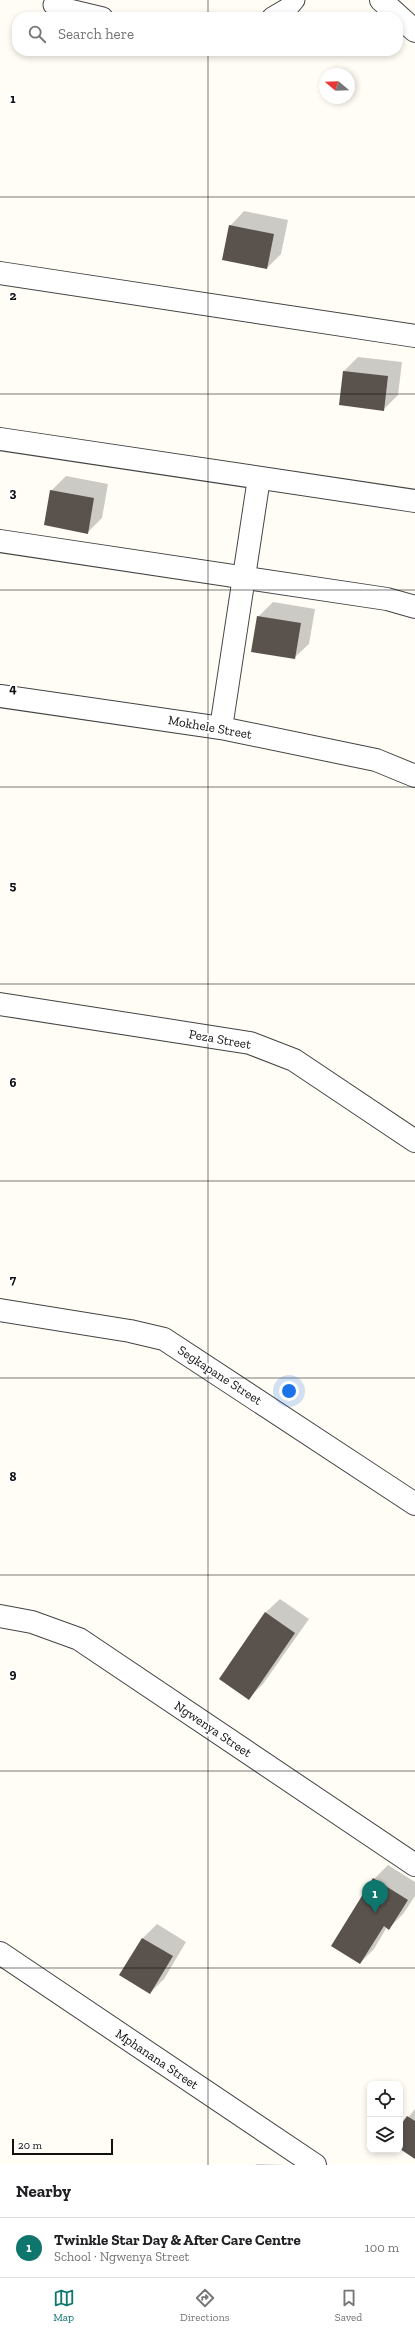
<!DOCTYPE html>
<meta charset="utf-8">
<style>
body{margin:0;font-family:"Zilla Slab",serif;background:#f2f2f2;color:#202124}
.controls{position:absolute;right:12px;bottom:12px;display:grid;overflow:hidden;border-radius:8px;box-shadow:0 2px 6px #0003}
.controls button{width:36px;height:36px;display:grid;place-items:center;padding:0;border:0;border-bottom:1px solid #e0e0e0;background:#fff;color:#202124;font:20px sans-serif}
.compass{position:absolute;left:319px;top:68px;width:36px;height:36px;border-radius:50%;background:#fff;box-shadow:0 2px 6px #0003;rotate:289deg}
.scale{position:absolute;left:12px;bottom:10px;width:101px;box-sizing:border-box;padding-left:4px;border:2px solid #111;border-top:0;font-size:11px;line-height:14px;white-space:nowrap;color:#111;-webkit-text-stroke:3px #fff;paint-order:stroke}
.you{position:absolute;left:289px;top:1391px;width:14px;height:14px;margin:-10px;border:3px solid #fff;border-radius:50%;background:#1a73e8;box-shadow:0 0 0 6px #1a73e833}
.badge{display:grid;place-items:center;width:26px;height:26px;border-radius:50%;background:#0f766e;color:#fff;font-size:13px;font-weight:700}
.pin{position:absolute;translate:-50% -33px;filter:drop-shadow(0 1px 2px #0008)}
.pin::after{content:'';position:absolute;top:21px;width:14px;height:12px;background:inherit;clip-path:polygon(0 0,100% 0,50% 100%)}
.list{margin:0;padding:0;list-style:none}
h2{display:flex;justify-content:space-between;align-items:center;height:52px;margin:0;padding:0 16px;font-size:17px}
h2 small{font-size:13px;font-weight:400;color:#757577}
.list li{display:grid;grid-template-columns:26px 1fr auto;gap:12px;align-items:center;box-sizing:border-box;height:60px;padding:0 16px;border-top:1px solid #e0e0e0}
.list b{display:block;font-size:15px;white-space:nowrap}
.list p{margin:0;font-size:13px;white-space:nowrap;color:#757577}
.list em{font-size:13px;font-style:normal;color:#757577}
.icon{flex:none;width:22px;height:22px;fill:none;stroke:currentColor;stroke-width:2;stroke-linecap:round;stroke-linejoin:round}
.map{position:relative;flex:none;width:415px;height:2165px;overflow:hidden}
.search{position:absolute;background:#fff;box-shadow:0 2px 6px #0003;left:12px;right:12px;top:12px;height:44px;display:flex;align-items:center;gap:10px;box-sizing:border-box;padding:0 14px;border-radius:16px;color:#757577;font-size:15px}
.sheet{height:112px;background:#fff}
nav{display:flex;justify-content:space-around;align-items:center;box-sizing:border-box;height:56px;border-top:1px solid #e0e0e0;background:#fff;font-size:11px;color:#757577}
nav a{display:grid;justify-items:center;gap:2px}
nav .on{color:#0f766e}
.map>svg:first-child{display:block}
</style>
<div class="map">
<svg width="415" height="2165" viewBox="0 0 415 2165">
<rect width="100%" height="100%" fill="#fffdf5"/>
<g fill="#0003">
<path d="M 244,211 L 288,220 L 281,254 L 267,268 L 230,226 Z"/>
<path d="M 358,357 L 402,362 L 398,395 L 383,410 L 340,404 L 344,371 Z"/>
<path d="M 66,476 L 108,484 L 102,518 L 88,532 L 51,491 Z"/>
<path d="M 273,602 L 315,609 L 309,644 L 294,658 L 258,617 Z"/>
<path d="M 280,1599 L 309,1619 L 263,1684 L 249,1698 L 265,1613 Z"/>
<path d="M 388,1865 L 415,1882 L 415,1896 L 403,1914 L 389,1928 L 387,1927 L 374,1949 L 360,1963 L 374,1879 Z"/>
<path d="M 157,1924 L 186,1942 L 164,1979 L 150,1993 L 120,1975 L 143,1938 Z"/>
<path d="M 415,2109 L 415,2158 L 400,2148 L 400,2128 Z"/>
<path d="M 257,2164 L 286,2165 L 255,2165 Z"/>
</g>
<g fill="#5a524d">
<path d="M 229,225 L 274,234 L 267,269 L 222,260 Z"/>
<path d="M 343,371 L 388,376 L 384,411 L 339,405 Z"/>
<path d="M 50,490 L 94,498 L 88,534 L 44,525 Z"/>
<path d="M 257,616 L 301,623 L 295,659 L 251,652 Z"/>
<path d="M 265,1612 L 295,1633 L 249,1700 L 219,1679 Z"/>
<path d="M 373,1878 L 408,1900 L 389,1930 L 384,1926 L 360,1964 L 331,1946 Z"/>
<path d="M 142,1938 L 173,1956 L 150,1994 L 119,1975 Z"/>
<path d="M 407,2116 L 415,2121 L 415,2159 L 400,2149 L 400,2126 Z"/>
</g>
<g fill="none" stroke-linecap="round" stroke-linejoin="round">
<defs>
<g id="lane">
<path d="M 53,5 L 103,17"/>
<path d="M 272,17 L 289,7 L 295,0"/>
</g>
<g id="street">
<path d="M 381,0 L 415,31"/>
<path d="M 0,273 L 415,336"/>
<path d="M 0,439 L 415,501"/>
<path d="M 0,541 L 387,599 L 415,607"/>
<path d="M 0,696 L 221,728 L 376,760 L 415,776"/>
<path d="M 221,728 L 259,478"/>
<path d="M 0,1004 L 250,1043 L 294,1060 L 415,1141"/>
<path d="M 0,1310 L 130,1331 L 164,1339 L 415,1504"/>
<path d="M 0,1616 L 32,1622 L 79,1639 L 415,1865"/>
<path d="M 0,1953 L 315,2165"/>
</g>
</defs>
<use href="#lane" stroke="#444" stroke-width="21"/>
<use href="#street" stroke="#444" stroke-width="24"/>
<use href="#lane" stroke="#fff" stroke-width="19"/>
<use href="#street" stroke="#fff" stroke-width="22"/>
</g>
<path fill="none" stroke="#111" stroke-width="1" stroke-opacity="0.55" d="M 208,0 L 208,17M 208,51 L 208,2165M 0,197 L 415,197M 0,394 L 415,394M 0,590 L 415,590M 0,787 L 415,787M 0,984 L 415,984M 0,1181 L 415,1181M 0,1378 L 415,1378M 0,1575 L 415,1575M 0,1771 L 415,1771M 0,1968 L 415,1968"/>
<g text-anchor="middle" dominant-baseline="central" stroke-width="4" stroke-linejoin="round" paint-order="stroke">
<g font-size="13" fill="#111" stroke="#fff">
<text transform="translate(210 727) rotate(10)">Mokhele Street</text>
<text transform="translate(220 1039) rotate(10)">Peza Street</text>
<text transform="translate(220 1375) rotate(33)">Segkapane Street</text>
<text transform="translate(213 1729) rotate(34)">Ngwenya Street</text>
<text transform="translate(157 2059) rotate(34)">Mphanana Street</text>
</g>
</g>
<g font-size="13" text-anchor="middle" font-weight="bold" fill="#111" stroke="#fff" stroke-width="4" stroke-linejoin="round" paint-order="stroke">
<text x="13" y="103">1</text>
<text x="13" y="300">2</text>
<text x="13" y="497">3</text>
<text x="13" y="693">4</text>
<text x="13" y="890">5</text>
<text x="13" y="1087">6</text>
<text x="13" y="1284">7</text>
<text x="13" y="1481">8</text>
<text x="13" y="1678">9</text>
</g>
</svg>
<div class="controls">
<button><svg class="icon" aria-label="locate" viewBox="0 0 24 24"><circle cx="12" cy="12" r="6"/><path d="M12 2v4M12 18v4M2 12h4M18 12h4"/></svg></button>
<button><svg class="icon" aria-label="layers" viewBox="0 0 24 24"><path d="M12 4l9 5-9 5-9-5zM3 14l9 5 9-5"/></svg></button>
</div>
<svg class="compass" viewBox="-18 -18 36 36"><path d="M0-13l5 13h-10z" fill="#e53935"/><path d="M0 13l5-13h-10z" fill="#757577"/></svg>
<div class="scale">20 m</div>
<div class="you"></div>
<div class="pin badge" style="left:375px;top:1913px">1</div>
<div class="search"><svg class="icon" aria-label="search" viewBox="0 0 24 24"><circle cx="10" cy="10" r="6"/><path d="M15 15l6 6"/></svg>Search here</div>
</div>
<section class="sheet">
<h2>Nearby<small></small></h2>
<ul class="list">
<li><span class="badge">1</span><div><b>Twinkle Star Day &amp; After Care Centre</b><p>School · Ngwenya Street</p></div><em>100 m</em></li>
</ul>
</section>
<nav>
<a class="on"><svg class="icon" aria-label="map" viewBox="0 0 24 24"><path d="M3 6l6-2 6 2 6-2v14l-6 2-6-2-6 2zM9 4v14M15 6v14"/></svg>Map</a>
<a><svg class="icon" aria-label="directions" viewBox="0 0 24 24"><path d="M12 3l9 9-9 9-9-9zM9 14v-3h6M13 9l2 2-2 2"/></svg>Directions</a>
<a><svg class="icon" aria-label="saved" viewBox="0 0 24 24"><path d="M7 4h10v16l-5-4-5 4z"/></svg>Saved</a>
</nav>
